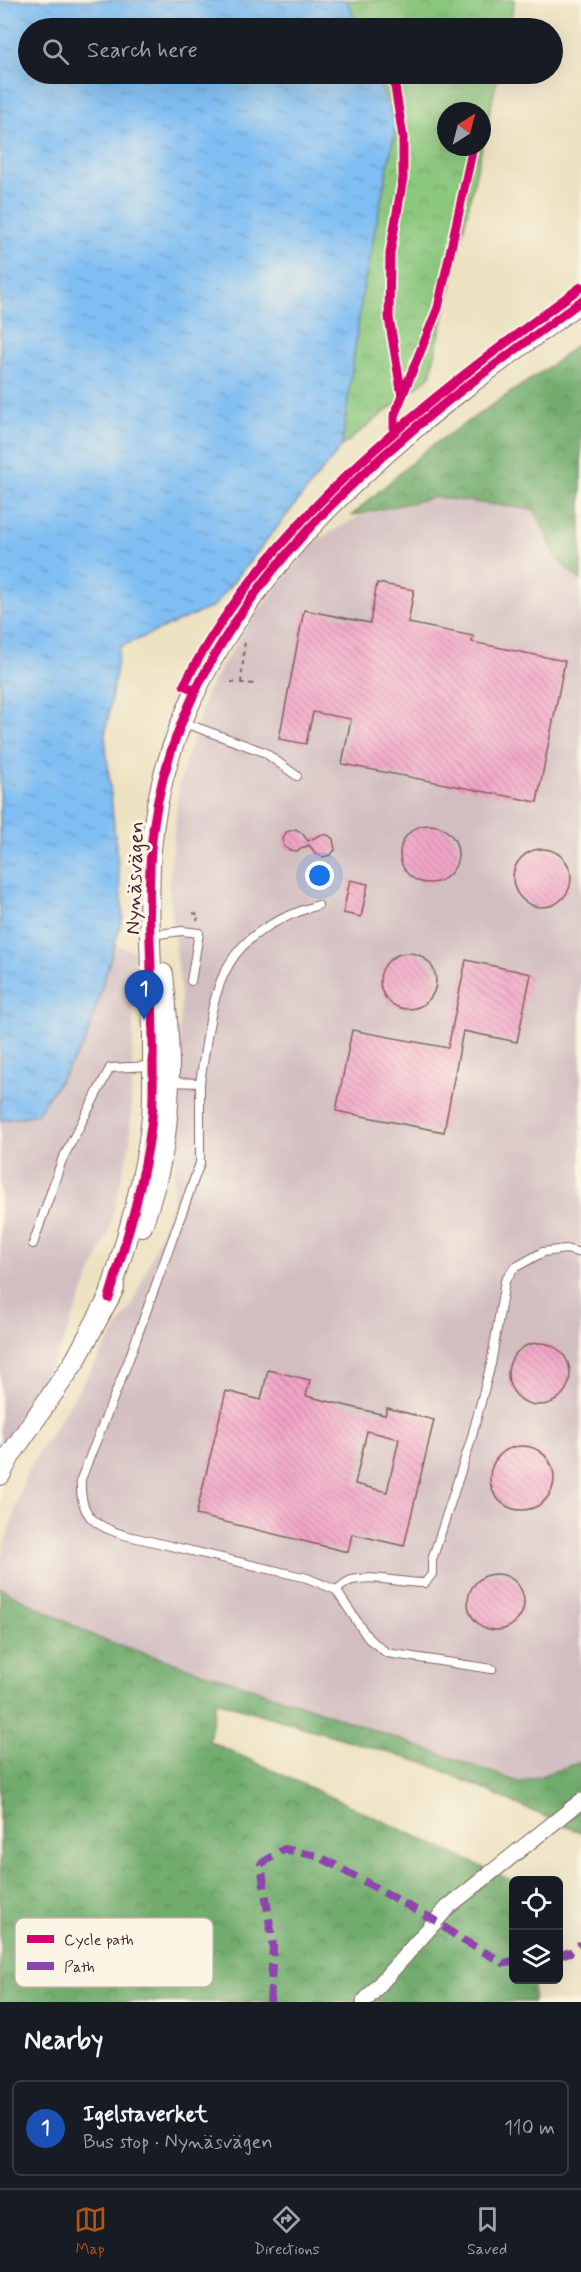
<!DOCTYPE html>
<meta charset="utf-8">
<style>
body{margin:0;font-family:Mynerve,sans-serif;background:#242831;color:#f1f3f6}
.controls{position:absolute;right:18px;bottom:18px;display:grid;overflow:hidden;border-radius:9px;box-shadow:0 6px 24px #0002}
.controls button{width:54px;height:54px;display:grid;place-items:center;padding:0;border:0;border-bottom:2px solid #363941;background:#171b24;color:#f1f3f6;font:30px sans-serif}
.compass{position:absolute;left:437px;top:102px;width:54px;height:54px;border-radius:50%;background:#171b24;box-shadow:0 6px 24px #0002;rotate:36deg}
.you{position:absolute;left:320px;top:876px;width:21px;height:21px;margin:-15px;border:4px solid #fff;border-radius:50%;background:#1a73e8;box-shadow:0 0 0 9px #1a73e833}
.badge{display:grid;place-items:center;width:39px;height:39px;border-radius:50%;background:#b45309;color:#fff;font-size:20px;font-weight:700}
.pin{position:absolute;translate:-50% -50px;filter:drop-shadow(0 2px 3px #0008)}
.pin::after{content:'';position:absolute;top:32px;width:21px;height:18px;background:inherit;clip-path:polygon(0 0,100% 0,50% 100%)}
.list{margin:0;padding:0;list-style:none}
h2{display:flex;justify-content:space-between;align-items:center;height:78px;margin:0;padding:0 24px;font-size:26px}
h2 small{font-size:20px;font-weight:400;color:#9ea1a6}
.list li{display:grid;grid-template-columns:39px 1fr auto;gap:18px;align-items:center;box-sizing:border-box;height:96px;margin:0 12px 12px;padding:0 12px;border:2px solid #363941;border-radius:9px}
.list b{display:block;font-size:22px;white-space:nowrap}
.list p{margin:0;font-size:20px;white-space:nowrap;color:#9ea1a6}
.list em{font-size:20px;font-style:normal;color:#9ea1a6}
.icon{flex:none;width:33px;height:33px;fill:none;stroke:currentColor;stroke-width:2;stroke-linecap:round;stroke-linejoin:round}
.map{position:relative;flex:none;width:581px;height:2002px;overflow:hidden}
.search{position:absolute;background:#171b24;box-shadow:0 6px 24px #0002;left:18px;right:18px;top:18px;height:66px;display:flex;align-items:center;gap:15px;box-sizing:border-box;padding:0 21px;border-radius:33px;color:#9ea1a6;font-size:22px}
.sheet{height:186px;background:#171b24}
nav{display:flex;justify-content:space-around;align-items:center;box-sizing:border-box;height:84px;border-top:2px solid #363941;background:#171b24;font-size:16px;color:#9ea1a6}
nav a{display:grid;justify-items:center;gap:3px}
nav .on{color:#b45309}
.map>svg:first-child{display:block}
</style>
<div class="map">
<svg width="581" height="2002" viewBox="0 0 581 2002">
<defs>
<pattern id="forest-crowns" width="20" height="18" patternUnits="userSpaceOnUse" patternTransform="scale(1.5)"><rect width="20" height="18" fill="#71ac6d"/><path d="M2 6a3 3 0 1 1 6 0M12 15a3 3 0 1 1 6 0" fill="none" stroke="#5f8b5a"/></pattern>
<pattern id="park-crowns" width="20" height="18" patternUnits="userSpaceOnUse" patternTransform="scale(1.5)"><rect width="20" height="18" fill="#8cc87e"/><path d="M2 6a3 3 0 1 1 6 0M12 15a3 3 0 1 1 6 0" fill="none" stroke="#7aab6d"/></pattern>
<pattern id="water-ripples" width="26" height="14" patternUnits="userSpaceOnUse" patternTransform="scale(1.5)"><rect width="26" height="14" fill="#7fbef3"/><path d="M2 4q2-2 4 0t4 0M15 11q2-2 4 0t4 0" fill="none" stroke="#6a9ac5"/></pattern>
<pattern id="building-back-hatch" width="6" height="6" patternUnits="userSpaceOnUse" patternTransform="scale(1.5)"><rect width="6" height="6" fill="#f2a5c7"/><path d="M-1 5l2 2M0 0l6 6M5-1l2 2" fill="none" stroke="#c686a2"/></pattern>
</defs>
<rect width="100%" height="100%" fill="#fcf5e5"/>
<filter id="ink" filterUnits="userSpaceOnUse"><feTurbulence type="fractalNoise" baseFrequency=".0167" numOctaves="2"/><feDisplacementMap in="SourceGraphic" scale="12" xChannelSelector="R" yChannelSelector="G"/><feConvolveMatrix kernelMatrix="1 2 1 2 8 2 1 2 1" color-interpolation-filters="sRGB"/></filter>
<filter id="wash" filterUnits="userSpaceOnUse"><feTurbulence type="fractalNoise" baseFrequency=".008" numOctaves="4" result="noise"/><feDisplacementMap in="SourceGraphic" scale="24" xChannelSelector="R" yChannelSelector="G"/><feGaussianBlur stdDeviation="1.35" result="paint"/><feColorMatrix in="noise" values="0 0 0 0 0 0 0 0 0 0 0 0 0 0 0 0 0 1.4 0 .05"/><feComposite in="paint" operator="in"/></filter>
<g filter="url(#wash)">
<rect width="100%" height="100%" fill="#ece2c1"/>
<g fill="#d2bec1">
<path d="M 436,497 L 535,510 L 557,559 L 581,581 L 581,1762 L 521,1783 L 300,1704 L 98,1638 L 0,1588 L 0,1560 L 26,1473 L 132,1305 L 173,1204 L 181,996 L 169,885 L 179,785 L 207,692 L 249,622 L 315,541 L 360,516 Z"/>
<path d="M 115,944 L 135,952 L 130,1144 L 108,1233 L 60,1349 L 0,1453 L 0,1121 L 37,1113 L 86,1041 Z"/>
</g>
<g fill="url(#forest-crowns)" stroke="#5e664c" stroke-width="1.5">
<path d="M 581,341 L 581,581 L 557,559 L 535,510 L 436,497 L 351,516 L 427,449 L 550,366 Z"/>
<path d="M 0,1588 L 98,1638 L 300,1704 L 521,1783 L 581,1762 L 581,1833 L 430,1765 L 216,1701 L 209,1741 L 513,1881 L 514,1980 L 534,1980 L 533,2002 L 0,2002 Z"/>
</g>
<g fill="url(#park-crowns)" stroke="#6b7454" stroke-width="1.5">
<path d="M 347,0 L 515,0 L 508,28 L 358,28 Z"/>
<path d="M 376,74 L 498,74 L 482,146 L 482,111 L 446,111 L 446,147 L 482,147 L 430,376 L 342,446 L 362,294 L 396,126 Z"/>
</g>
<path fill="url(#water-ripples)" stroke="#646e8f" stroke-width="1.5" d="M 0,0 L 347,0 L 358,28 L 28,28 L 28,74 L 376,74 L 396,126 L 362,294 L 342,446 L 214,606 L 120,647 L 105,736 L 123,917 L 86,1041 L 37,1114 L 0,1121 Z"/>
<g id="blocks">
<g fill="url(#building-back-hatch)" fill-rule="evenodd">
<path d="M 377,583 L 414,590 L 408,623 L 473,636 L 472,642 L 565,661 L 537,802 L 342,764 L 351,719 L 313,712 L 306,744 L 279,739 L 304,610 L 370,623 Z"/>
<circle cx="429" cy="854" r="29"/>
<path d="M 296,829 L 302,833 L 308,841 L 320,835 L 328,835 L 333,839 L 335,850 L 330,855 L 323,857 L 316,854 L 309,845 L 297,851 L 289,850 L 284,846 L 283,839 L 286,832 Z"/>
<circle cx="542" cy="878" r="29"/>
<path d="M 350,880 L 368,884 L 361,917 L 343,913 Z"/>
<circle cx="408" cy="981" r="28"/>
<path d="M 466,960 L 531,974 L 517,1042 L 463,1031 L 444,1132 L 336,1111 L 352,1030 L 448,1048 Z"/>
<circle cx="539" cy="1374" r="31"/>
<path d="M 268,1370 L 310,1380 L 306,1396 L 385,1415 L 387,1408 L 434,1420 L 404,1546 L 352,1534 L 348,1552 L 196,1515 L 226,1391 L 261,1400 ZM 367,1431 L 399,1439 L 387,1492 L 355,1484 Z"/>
<circle cx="522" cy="1478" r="32"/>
<circle cx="496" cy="1602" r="28"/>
</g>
</g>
</g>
<g filter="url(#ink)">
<use href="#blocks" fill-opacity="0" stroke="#836360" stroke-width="1.5"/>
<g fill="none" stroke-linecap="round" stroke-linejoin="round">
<defs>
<g id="service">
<path d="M 182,722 L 264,752 L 297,776"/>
<path d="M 151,935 L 182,931 L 199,933 L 191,981"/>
<path d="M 170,1082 L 200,1083 L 200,1163 L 129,1359 L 81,1479 C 79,1514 92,1525 124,1535 L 307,1578 L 336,1590 L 368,1638 L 387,1653 L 492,1669"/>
<path d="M 200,1083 C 215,988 214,937 318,905"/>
<path d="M 33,1244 L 62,1160 L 110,1068 L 152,1066"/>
<path d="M 336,1590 C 341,1587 347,1581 352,1580 C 377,1575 401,1583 425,1583 L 432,1574 L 432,1560 L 471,1440 L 491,1364 L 505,1281 L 514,1268 L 543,1252 L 566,1249 L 581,1253"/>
</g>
<path id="minor" d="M 364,2002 L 448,1907 L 581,1801"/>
<g id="tertiary">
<path d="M 142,1226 C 153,1194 163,1161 166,1127 C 172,1076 168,1024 163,974"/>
<path d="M 109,1298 C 126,1241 144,1184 151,1126 C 154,1105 153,1082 153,1061 C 154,990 146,920 151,849 C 165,679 283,540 408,434 C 463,386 523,345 581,301"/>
<path d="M 0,1475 L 11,1454 L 75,1361 L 114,1288"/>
</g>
</defs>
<use href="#service" stroke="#836360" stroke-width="10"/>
<use href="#minor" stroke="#836360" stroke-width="17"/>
<use href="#tertiary" stroke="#836360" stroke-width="22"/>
<g stroke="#836360" stroke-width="2" stroke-dasharray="4.5 4.5" stroke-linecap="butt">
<path d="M 231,682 L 255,684"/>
<path d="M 241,683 L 245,640"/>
<path d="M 193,913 L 199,915 L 197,921"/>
</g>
<use href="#service" stroke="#fff" stroke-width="8"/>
<use href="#minor" stroke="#fff" stroke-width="15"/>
<use href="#tertiary" stroke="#fff" stroke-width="20"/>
<g stroke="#8e44ad" stroke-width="8" stroke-dasharray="15 8" stroke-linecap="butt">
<path d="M 558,1956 L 570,1952 L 581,1944"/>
<path d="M 270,2002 L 273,1946 L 261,1864 L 284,1849 L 318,1856 L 436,1921 L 459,1938 L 504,1963 L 514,1962"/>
</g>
<defs>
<g id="cycleway">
<path d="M 393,74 L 403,137 L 403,178 L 390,253 L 389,318 L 402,396"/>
<path d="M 394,431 L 394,416 L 438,308 L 473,147"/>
<path d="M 194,690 L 184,685 C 272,515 430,398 581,287"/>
<path d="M 109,1298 C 126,1241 144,1184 151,1126 C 154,1105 153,1082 153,1061 C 154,990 146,920 151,849 C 165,679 283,540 408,434 C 463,386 523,345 581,301"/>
</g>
</defs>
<use href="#cycleway" stroke="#fcf5e5" stroke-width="13"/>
<use href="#cycleway" stroke="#d6006c" stroke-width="9"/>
</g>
</g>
<g text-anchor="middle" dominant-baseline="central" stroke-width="6" stroke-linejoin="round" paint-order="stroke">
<g font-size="21" fill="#4a1f2b" stroke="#fcf5e5">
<text transform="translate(135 878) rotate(-88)">Nynäsvägen</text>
</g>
</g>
<rect x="15" y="1918" width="198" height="69" rx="9" fill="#fcf5e5" stroke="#c7b5ad" stroke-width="1.5"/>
<rect x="27" y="1935" width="27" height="8" fill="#d6006c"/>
<rect x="27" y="1962" width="27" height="8" fill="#8e44ad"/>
<g font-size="16" fill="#4a1f2b">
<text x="64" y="1945">Cycle path</text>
<text x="64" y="1972">Path</text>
</g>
</svg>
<div class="controls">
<button><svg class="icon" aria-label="locate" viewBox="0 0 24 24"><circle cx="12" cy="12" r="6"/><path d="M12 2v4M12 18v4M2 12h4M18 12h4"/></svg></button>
<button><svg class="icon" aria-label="layers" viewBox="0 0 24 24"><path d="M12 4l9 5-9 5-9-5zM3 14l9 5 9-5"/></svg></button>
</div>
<svg class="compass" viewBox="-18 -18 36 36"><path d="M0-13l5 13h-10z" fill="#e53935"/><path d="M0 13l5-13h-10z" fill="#9ea1a6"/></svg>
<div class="you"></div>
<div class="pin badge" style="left:144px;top:1020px;background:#1a4fb4">1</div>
<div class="search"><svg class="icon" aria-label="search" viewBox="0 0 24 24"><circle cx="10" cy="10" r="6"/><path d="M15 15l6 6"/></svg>Search here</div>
</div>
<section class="sheet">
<h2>Nearby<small></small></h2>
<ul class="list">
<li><span class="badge" style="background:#1a4fb4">1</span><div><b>Igelstaverket</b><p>Bus stop · Nynäsvägen</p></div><em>110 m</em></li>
</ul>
</section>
<nav>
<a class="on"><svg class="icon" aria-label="map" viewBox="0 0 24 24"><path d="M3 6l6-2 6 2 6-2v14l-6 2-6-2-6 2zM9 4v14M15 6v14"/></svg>Map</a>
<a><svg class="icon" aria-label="directions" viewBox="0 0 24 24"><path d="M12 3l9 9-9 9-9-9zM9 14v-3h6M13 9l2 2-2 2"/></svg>Directions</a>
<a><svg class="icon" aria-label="saved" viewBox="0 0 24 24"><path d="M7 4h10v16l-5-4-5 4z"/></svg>Saved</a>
</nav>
